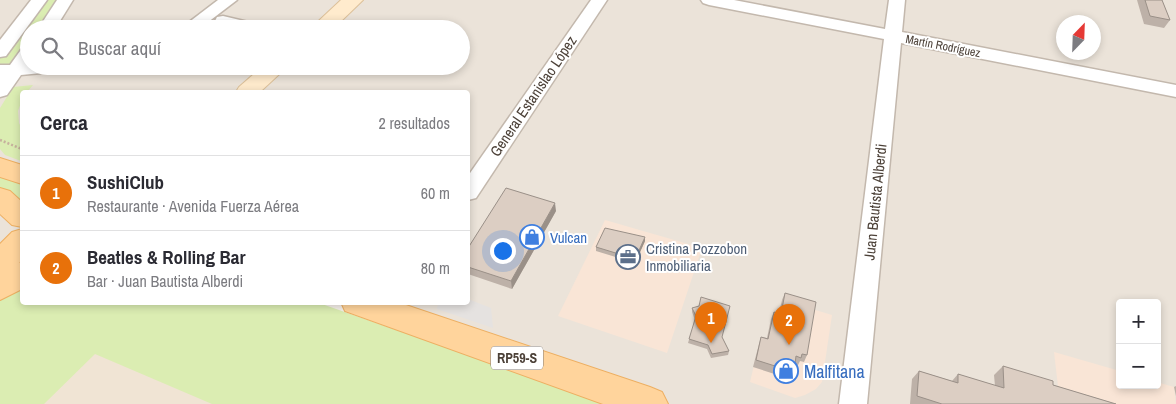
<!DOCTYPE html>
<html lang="es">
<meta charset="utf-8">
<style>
body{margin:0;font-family:"Archivo Narrow",sans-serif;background:#f2f2f3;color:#2b2b33}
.controls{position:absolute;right:15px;bottom:15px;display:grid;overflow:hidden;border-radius:5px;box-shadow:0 2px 8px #0003}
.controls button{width:45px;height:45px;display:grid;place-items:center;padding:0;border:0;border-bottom:1px solid #e1e1e2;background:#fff;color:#2b2b33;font:25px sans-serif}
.compass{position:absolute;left:1056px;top:15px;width:45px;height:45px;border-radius:50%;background:#fff;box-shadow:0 2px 8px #0003;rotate:23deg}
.you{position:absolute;left:502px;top:250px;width:18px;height:18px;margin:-12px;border:4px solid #fff;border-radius:50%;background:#1a73e8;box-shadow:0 0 0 8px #1a73e833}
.badge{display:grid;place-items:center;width:32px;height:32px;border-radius:50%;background:#0b8043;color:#fff;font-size:16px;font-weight:700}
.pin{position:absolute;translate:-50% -41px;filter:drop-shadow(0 1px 2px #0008)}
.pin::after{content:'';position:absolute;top:26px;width:18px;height:15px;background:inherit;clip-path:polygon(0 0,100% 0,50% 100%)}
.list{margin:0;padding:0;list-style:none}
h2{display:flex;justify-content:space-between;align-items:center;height:65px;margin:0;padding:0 20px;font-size:21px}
h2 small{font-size:16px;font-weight:400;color:#7c7c81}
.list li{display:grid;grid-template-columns:32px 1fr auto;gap:15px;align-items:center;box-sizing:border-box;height:75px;padding:0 20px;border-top:1px solid #e1e1e2}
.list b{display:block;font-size:19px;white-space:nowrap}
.list p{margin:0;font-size:16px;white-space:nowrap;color:#7c7c81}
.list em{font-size:16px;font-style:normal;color:#7c7c81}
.icon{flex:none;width:28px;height:28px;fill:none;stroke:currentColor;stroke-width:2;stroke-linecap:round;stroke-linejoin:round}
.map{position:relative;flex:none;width:1176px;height:404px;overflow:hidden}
.search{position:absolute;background:#fff;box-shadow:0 2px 8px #0003;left:20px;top:20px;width:450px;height:55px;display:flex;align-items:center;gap:12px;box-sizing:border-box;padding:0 18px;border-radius:28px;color:#7c7c81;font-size:19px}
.panel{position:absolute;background:#fff;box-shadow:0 2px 8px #0003;left:20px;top:90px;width:450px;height:215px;border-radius:5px}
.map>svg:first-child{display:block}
</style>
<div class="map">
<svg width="1176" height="404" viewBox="0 0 1176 404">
<rect width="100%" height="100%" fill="#f7f1eb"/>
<path fill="#ebe3d9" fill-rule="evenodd" d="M 0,0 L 1176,0 L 1176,404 L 650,404 L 356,303 L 468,302 L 468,92 L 22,92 L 22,274 L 0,287 ZM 1064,22 L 1094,22 L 1094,52 L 1064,52 ZM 29,29 L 461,29 L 461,66 L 29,66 ZM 1120,303 L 1157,303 L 1157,385 L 1120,385 Z"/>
<g fill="#f9e5d6">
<path d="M 605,220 L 702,248 L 667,353 L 558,316 Z"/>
<path d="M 782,300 L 832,315 L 822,382 L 816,389 L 805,395 L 795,398 L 750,382 L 759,344 L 766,346 L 771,319 L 777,321 Z"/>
<path d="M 1054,352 L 1120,371 L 1120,385 L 1157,385 L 1157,382 L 1174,387 L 1176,404 L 1060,404 Z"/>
</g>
<path fill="#f0e4d4" d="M 81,327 L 264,404 L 0,404 Z"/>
<g fill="#dbedb2">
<path d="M 39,0 L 65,0 L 46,29 L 29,29 L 29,51 L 15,70 L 0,71 L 0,52 Z"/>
<path d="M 33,85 L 27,92 L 22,92 L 22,100 L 18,111 L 19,123 L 22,129 L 21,161 L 5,155 L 0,149 L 0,108 L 13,87 Z"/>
<path d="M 0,167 L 22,175 L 22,217 L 0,198 Z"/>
<path d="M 22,278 L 22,302 L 319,303 L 608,404 L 212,404 L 95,354 L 44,404 L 0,404 L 0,292 Z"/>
</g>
<path fill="#e5e2e0" d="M 468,299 L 491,308 L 493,328 L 437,309 L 438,303 L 468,302 Z"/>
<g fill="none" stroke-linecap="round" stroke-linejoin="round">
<defs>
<g id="street">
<path d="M 31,0 L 47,0 L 6,56 L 0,57 L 0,40 Z"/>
<path d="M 57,0 L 73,0 L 55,29 L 38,29 Z"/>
<path d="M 218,0 L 237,0 L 199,29 L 180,29 Z"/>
<path d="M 591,0 L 607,0 L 476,198 L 468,200 L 468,176 Z"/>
<path d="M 701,0 L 734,0 L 885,29 L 889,0 L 905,0 L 902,32 L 1176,85 L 1176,97 L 901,43 L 867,404 L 839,404 L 884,39 L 709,5 L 703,3 Z"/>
<path d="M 223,16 L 261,25 L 263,29 L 234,29 L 217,25 L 215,21 L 217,17 Z"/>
<path d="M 29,46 L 29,66 L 71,66 L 68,70 L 62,71 L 21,75 L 7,95 L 0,97 L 0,65 L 10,65 L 23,47 Z"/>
</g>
<g id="secondary">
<path d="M 341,0 L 363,0 L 333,29 L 310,29 Z"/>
<path d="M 263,66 L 288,66 L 260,92 L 236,92 L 239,87 Z"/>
</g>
<g id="primary">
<path d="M 0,158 L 22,165 L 22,184 L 0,177 Z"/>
<path d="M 0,188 L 10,191 L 22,202 L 22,227 L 12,225 L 0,214 Z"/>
<path d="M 22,229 L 22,259 L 19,263 L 22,262 L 22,289 L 0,300 L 0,244 L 12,232 Z"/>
<path d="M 341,302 L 397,302 L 650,387 L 662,392 L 668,404 L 603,404 L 345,311 Z"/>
</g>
</defs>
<use href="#street" stroke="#c3b8ad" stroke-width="3"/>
<use href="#secondary" stroke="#ddc19a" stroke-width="2"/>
<use href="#primary" stroke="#edaf62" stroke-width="2"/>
<path stroke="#c6b19d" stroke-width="2.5" stroke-dasharray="2 2" stroke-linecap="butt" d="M 0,140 L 22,149"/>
<use href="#street" fill="#fff" fill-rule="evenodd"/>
<use href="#secondary" fill="#ffebcd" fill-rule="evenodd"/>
<use href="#primary" fill="#ffd49c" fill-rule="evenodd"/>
</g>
<g fill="#bdb1a8">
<path d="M 1137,0 L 1162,0 L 1170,20 L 1164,28 L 1144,24 Z"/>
<path d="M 556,211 L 512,289 L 468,274 L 468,248 Z"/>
<path d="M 645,241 L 636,261 L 633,260 L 632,262 L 596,251 L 596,247 Z"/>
<path d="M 785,293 L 807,355 L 804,362 L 800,361 L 798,365 L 795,364 L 794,372 L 790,379 L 753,367 L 759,344 L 761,337 L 767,338 L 771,319 L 774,312 L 779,313 L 782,300 Z"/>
<path d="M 692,308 L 722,337 L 729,351 L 728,355 L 711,358 L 707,349 L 688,343 L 695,320 L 692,312 Z"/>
<path d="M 1003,366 L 1053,385 L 1116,404 L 910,404 L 912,379 L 919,371 L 952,381 L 958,374 L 995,386 L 994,375 Z"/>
<path d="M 1176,386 L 1176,396 L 1174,387 Z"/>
</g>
<g fill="#9a9088">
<path d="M 555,203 L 556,211 L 512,289 L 511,281 Z"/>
<path d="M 645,237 L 645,241 L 636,261 L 636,257 Z"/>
</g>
<g fill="#dccec3" stroke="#9a9088">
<path d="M 1145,0 L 1162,0 L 1170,20 L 1150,16 Z"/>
<path d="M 506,188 L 555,203 L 511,281 L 468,267 L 468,248 Z"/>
<path d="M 605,228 L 645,237 L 636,257 L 633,256 L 632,258 L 596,247 Z"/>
<path d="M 785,293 L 816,302 L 807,355 L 802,354 L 801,358 L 796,356 L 794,372 L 756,360 L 761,337 L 768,339 L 774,312 L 781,314 Z"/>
<path d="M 701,297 L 730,306 L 722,337 L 729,351 L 712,354 L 708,345 L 689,339 L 696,316 L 692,308 L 699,306 Z"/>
<path d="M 1003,366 L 1053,381 L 1053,385 L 1116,404 L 942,404 L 917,396 L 919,371 L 958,383 L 958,374 L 1004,388 Z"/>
</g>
<defs>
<symbol id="shop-ring" viewBox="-11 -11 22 22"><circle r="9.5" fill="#fff" stroke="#3f7fe0" stroke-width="1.5"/><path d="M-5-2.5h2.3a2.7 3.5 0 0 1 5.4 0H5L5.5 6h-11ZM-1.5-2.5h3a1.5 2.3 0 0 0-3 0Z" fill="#3f7fe0"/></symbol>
<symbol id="office-ring" viewBox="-11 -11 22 22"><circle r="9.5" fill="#fff" stroke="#5c6f8a" stroke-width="1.5"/><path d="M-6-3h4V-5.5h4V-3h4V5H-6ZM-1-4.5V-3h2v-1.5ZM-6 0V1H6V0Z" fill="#5c6f8a"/></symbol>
</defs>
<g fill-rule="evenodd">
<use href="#shop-ring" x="518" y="223" width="28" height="28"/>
<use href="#office-ring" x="614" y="243" width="28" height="28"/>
<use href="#shop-ring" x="772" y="357" width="28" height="28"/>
</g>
<g text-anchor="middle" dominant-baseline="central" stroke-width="4" stroke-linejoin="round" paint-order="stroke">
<g font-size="12" fill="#4c4138" stroke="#fff">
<text transform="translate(943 46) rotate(11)">Martín Rodríguez</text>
</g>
<rect fill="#fff" stroke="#827a74" stroke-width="1" x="491" y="346.5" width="52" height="23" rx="4"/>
<g font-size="14" font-weight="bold" fill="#4c4138">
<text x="517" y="358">RP59-S</text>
</g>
<g font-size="15" fill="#4c4138" stroke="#fff">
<text transform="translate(533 96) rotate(-56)">General Estanislao López</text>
<text transform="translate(875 202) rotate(-84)">Juan Bautista Alberdi</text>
</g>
<g font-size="15" fill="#366cbe" stroke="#fff" text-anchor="start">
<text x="550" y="237">Vulcan</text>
</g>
<g font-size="15" fill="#4e5e75" stroke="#fff" text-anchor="start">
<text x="646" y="248">Cristina Pozzobon<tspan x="646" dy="17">Inmobiliaria</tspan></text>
</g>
<g font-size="18" fill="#366cbe" stroke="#fff" text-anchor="start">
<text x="804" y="371">Malfitana</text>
</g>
</g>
</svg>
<div class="controls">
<button>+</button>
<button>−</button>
</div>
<svg class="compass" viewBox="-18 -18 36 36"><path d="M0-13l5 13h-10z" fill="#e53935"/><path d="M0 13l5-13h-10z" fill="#7c7c81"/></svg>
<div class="you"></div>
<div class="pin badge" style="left:711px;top:343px;background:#e8710a">1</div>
<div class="pin badge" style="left:789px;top:345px;background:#e8710a">2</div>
<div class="search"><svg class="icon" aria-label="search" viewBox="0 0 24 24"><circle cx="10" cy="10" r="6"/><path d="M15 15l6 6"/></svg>Buscar aquí</div>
<section class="panel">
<h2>Cerca<small>2 resultados</small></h2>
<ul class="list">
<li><span class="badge" style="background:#e8710a">1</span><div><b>SushiClub</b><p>Restaurante · Avenida Fuerza Aérea</p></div><em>60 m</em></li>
<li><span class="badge" style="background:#e8710a">2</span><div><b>Beatles &amp; Rolling Bar</b><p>Bar · Juan Bautista Alberdi</p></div><em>80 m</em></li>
</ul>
</section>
</div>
